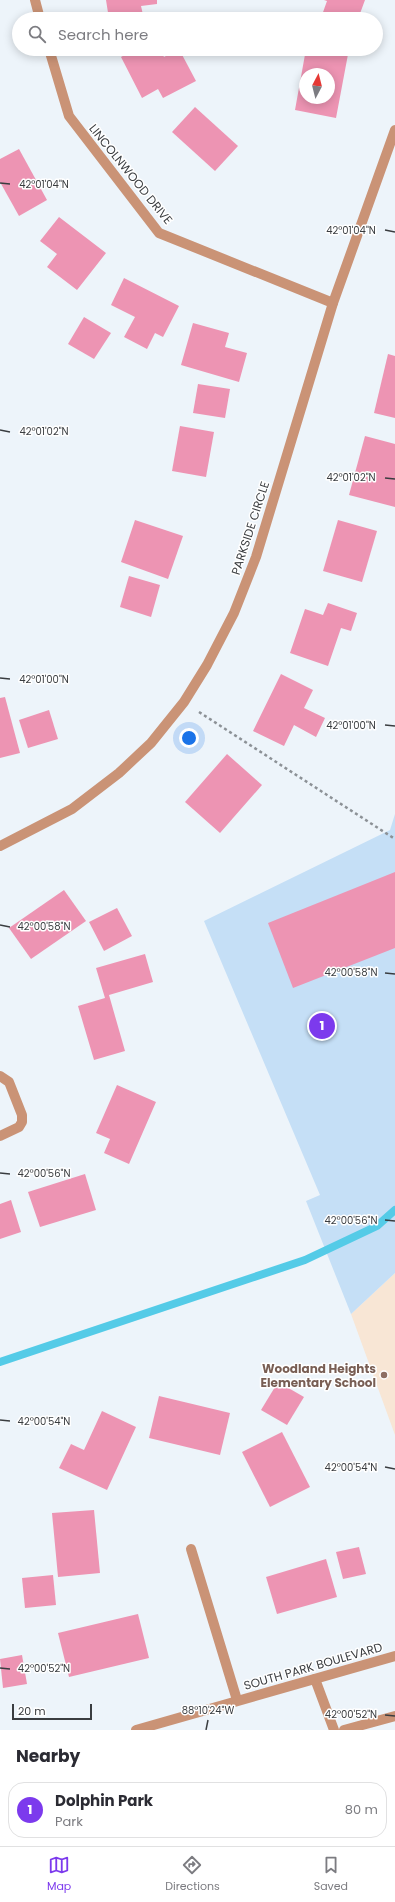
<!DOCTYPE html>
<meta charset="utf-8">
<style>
body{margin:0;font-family:Poppins,sans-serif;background:#f2f2f3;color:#2b2b33}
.compass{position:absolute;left:299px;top:68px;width:36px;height:36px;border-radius:50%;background:#fff;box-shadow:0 2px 10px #0003;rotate:7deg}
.scale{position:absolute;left:12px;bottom:10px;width:80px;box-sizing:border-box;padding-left:4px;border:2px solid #3a3d40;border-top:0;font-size:11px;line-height:14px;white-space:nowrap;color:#3a3d40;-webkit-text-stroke:3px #fff;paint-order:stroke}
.you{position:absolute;left:189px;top:738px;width:14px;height:14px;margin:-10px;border:3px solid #fff;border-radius:50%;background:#1a73e8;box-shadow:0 0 0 6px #1a73e833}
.badge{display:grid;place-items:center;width:26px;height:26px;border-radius:50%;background:#7c3aed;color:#fff;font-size:13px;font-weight:700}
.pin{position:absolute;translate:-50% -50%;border:2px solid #fff;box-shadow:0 1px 4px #0006}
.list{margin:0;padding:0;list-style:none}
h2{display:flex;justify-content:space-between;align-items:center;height:52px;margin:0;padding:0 16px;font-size:17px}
h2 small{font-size:13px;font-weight:400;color:#7c7c81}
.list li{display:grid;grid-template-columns:26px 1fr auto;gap:12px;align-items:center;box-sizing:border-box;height:56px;margin:0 8px 8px;padding:0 8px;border:1px solid #e1e1e2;border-radius:16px}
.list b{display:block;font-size:15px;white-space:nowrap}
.list p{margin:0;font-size:13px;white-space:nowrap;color:#7c7c81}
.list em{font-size:13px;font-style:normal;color:#7c7c81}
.icon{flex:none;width:22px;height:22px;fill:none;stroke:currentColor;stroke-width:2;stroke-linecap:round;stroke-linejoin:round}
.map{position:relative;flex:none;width:395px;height:1730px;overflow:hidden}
.search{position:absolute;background:#fff;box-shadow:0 2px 10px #0003;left:12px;right:12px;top:12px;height:44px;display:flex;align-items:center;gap:10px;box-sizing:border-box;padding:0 14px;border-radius:22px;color:#7c7c81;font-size:15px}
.sheet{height:116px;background:#fff}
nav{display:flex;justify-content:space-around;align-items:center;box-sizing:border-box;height:56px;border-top:1px solid #e1e1e2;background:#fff;font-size:11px;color:#7c7c81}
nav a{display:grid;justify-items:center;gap:2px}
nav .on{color:#7c3aed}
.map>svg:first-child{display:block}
</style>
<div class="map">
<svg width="395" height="1730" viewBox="0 0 395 1730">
<rect width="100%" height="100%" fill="#edf4fa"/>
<path fill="#f8e6d5" d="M 395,1273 L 395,1435 L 351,1314 Z"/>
<path fill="#c5dff6" d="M 395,814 L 395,1273 L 351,1314 L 306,1201 L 320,1195 L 204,921 L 390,830 Z"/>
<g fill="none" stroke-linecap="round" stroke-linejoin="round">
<path stroke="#54cbe7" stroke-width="8" d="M 0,1362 L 305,1260 L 377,1226 L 395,1210"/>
</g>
<g fill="#ed94b3" fill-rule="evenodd">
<path d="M 106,0 L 157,0 L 157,4 L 141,6 L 144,19 L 109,19 Z"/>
<path d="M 324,0 L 365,0 L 358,19 L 334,19 L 322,15 L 327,1 Z"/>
<path d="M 135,49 L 160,49 L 164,57 L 179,49 L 196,81 L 163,98 L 158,89 L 142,98 L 121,57 Z"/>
<path d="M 306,49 L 349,49 L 336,118 L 295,110 ZM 305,74 L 329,74 L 329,98 L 305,98 Z"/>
<path d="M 195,107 L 238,146 L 215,171 L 172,132 Z"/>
<path d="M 19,149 L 47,200 L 19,216 L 0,182 L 0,159 Z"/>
<path d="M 59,217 L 106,253 L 77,290 L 47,267 L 57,254 L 40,241 Z"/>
<path d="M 124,278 L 179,306 L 163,337 L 155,333 L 147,349 L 124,337 L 135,317 L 111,305 Z"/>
<path d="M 84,317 L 111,333 L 94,359 L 68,344 Z"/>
<path d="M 193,323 L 229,333 L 225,347 L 247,353 L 239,382 L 181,365 Z"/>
<path d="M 388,354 L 395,356 L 395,418 L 374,413 Z"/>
<path d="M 198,384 L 230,389 L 225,418 L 193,413 Z"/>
<path d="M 180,426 L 214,432 L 206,477 L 172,471 Z"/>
<path d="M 365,436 L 395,444 L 395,507 L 349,495 Z"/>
<path d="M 135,520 L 183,536 L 168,579 L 121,562 Z"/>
<path d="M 338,520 L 377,531 L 362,582 L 323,571 Z"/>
<path d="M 129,576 L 160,585 L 151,617 L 120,607 Z"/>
<path d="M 328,603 L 357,613 L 351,631 L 341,628 L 328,666 L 290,653 L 305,609 L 323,615 Z"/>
<path d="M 281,674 L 313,690 L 304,708 L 325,718 L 316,737 L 294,725 L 284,746 L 253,731 Z"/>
<path d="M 5,697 L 20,753 L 0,758 L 0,698 Z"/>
<path d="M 49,710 L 58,739 L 28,748 L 19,720 Z"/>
<path d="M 227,754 L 262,785 L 220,833 L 185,802 Z"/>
<path d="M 395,872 L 395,948 L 293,988 L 268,923 Z"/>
<path d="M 64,890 L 86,921 L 31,959 L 9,928 Z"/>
<path d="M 117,908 L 132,936 L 104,951 L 89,922 Z"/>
<path d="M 145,954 L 153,982 L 109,995 L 125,1051 L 94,1060 L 78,1006 L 105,998 L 96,968 Z"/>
<path d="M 117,1085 L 156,1102 L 129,1164 L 104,1153 L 110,1139 L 96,1133 Z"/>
<path d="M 85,1174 L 96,1210 L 40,1227 L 28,1192 Z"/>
<path d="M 11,1200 L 21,1232 L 0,1239 L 0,1204 Z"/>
<path d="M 278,1382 L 304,1397 L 287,1425 L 261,1410 Z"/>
<path d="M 159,1396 L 230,1413 L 220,1455 L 149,1438 Z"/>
<path d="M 102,1411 L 136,1427 L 107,1490 L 59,1468 L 71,1444 L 84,1450 Z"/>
<path d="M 282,1432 L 310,1487 L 270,1507 L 242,1452 Z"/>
<path d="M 94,1510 L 100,1573 L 58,1577 L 52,1513 Z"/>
<path d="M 359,1547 L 366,1574 L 343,1579 L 336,1552 Z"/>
<path d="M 326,1559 L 337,1597 L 277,1614 L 266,1577 Z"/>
<path d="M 53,1575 L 56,1605 L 25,1608 L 22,1578 Z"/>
<path d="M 138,1614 L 149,1658 L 69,1677 L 58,1633 Z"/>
<path d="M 22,1655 L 27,1684 L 3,1688 L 0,1659 Z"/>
</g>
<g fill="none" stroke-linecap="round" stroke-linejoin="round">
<path stroke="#8c9196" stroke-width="2.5" stroke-dasharray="3 3" stroke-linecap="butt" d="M 199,712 L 395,839"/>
<g stroke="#ca9376" stroke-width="10">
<path d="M 35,0 L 40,19"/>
<path d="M 49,49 L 69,116 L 159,233 L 333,303"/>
<path d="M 0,846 L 72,809 L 119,773 L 151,743 L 184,702 L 207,665 L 234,613 L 256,557 L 333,303 L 395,130"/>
<path d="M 0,1076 L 9,1082 L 22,1115 L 22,1122 L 19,1127 L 0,1136"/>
<path d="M 191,1549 L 237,1700"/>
<path d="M 315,1679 L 334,1730"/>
<path d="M 136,1730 L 395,1656"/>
<path d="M 344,1730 L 395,1716"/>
</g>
</g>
<path fill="none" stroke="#3a3d40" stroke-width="1.5" d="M 0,183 L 10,184M 385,230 L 395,232M 0,430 L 10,432M 385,478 L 395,479M 0,678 L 10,679M 385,725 L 395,726M 0,925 L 10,927M 385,973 L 395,974M 0,1173 L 10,1174M 385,1220 L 395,1221M 0,1420 L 10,1421M 385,1467 L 395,1469M 0,1668 L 10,1669M 385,1715 L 395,1716M 206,1730 L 208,1720"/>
<circle fill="#8d6e63" stroke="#fff" stroke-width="1.5" cx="384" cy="1375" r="4"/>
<g text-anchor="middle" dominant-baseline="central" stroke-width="3" stroke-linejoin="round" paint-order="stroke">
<g font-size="12" fill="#3a3d40" stroke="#fff">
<text transform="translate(131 174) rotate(51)">LINCOLNWOOD DRIVE</text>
<text transform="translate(250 528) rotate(-72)">PARKSIDE CIRCLE</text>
<text transform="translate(313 1666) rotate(-16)">SOUTH PARK BOULEVARD</text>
</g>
<g font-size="12" font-weight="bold" fill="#785e54" stroke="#fff" text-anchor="end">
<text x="376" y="1368">Woodland Heights<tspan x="376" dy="14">Elementary School</tspan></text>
</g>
</g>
<g font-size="10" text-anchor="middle" fill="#3a3d40" stroke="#fff" stroke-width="3" stroke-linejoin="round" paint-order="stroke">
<text x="44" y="188">42°01'04"N</text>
<text x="351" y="234">42°01'04"N</text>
<text x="44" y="435">42°01'02"N</text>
<text x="351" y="481">42°01'02"N</text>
<text x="44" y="683">42°01'00"N</text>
<text x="351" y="729">42°01'00"N</text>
<text x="44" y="930">42°00'58"N</text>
<text x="351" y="976">42°00'58"N</text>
<text x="44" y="1177">42°00'56"N</text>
<text x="351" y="1224">42°00'56"N</text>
<text x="44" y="1425">42°00'54"N</text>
<text x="351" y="1471">42°00'54"N</text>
<text x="44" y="1672">42°00'52"N</text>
<text x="208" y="1714">88°10'24"W</text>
<text x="351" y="1718">42°00'52"N</text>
</g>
</svg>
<svg class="compass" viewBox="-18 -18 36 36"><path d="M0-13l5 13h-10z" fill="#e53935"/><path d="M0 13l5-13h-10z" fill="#7c7c81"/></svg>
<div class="scale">20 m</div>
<div class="you"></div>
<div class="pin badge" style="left:322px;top:1026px">1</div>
<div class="search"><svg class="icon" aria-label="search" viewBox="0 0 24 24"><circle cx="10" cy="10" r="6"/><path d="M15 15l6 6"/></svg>Search here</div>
</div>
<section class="sheet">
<h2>Nearby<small></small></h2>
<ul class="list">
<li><span class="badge">1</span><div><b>Dolphin Park</b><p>Park</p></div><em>80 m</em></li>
</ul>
</section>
<nav>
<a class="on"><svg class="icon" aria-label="map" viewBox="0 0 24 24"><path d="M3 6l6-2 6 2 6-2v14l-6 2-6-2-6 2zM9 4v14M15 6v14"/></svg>Map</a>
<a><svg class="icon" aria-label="directions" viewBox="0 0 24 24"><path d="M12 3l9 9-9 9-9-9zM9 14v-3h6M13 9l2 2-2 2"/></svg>Directions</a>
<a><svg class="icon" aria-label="saved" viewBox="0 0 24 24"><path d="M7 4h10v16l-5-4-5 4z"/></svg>Saved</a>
</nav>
